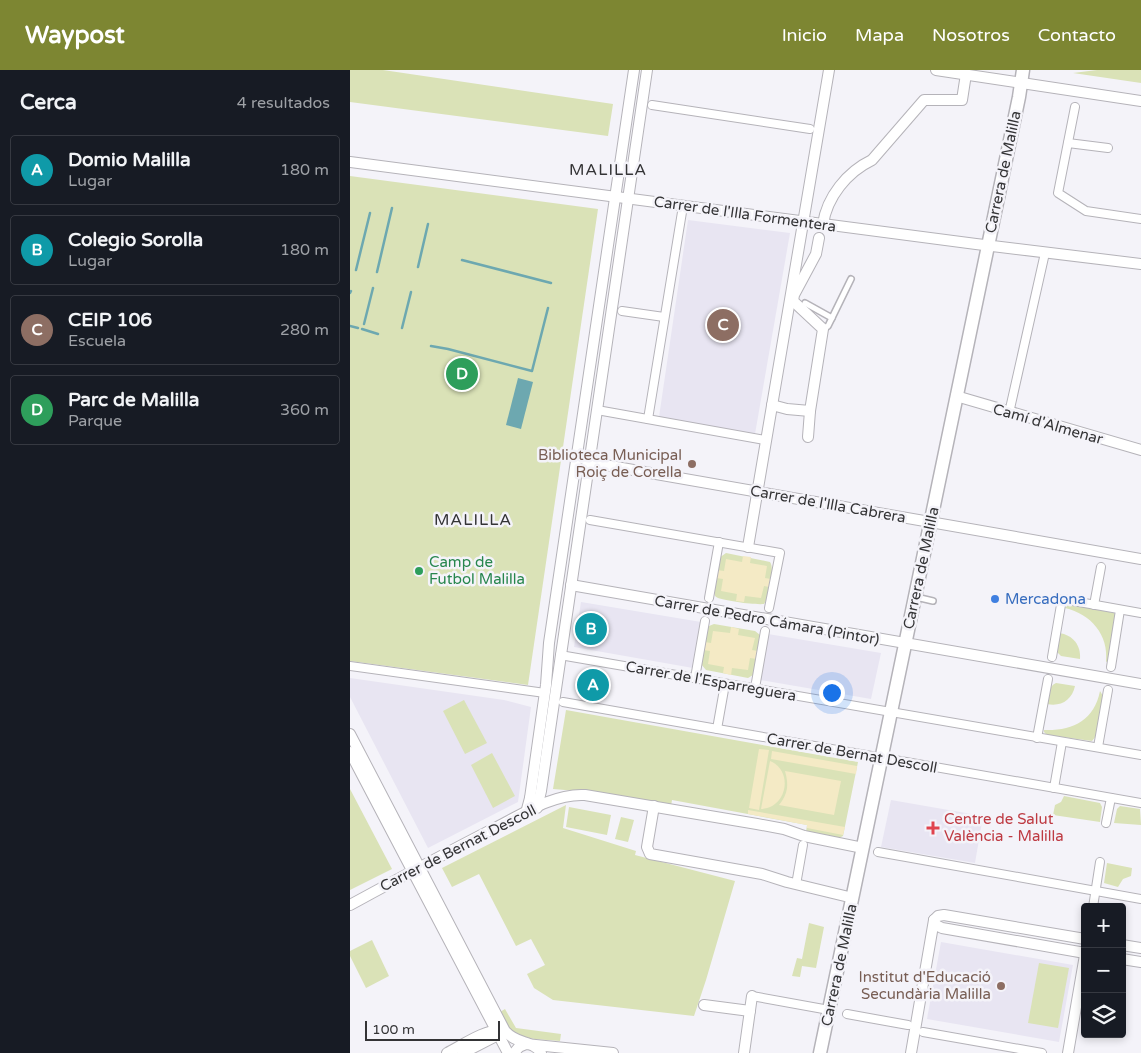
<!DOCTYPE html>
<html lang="es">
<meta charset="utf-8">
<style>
body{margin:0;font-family:"Varela Round",sans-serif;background:#20242c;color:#f1f3f6}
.controls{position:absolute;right:15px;bottom:15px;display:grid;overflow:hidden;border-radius:5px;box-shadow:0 2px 8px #0003}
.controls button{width:45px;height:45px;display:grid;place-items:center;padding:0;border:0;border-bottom:1px solid #363941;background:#171b24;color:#f1f3f6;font:25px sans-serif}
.scale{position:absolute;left:15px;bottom:12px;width:135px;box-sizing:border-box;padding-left:5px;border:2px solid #343436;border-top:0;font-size:14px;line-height:18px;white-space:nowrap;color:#343436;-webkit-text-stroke:4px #f4f3f9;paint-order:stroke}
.you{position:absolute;left:481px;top:622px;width:18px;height:18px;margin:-12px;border:4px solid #fff;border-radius:50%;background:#1a73e8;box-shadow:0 0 0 8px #1a73e833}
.badge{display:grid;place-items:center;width:32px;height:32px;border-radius:50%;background:#7d8632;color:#fff;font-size:16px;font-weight:700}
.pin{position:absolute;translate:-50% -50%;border:2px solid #fff;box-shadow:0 1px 5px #0006}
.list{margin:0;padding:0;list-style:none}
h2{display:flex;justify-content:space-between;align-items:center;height:65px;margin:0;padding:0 20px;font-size:21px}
h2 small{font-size:16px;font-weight:400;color:#9ea1a6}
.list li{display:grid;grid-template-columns:32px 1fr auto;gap:15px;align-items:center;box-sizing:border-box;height:70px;margin:0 10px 10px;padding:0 10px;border:1px solid #363941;border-radius:5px}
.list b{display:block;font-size:19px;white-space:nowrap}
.list p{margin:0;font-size:16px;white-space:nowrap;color:#9ea1a6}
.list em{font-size:16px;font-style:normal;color:#9ea1a6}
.icon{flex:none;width:28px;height:28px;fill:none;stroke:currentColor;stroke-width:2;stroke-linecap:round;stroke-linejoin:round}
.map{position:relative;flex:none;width:791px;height:983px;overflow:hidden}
header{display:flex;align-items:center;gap:30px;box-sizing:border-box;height:70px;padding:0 25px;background:#7d8632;color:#fff}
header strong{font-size:24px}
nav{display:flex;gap:28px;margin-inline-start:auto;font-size:18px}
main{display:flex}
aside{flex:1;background:#171b24}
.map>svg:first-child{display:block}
</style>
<header>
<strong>Waypost</strong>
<nav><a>Inicio</a><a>Mapa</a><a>Nosotros</a><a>Contacto</a></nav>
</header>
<main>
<aside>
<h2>Cerca<small>4 resultados</small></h2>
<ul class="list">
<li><span class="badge" style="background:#0f9aa8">A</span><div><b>Domio Malilla</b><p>Lugar</p></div><em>180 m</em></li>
<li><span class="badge" style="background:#0f9aa8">B</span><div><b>Colegio Sorolla</b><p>Lugar</p></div><em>180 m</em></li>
<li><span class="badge" style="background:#8d6e63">C</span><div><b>CEIP 106</b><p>Escuela</p></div><em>280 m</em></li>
<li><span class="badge" style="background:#2e9e5b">D</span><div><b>Parc de Malilla</b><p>Parque</p></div><em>360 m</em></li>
</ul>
</aside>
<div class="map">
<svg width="791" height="983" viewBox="0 0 791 983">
<rect width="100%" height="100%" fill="#f4f3f9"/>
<g fill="#e8e5f2">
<path d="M 338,150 L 440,163 L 405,364 L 309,347 Z"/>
<path d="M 231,532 L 351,552 L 343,598 L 224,577 Z"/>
<path d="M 418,564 L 531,583 L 521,629 L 410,610 Z"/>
<path d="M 0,608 L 154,630 L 181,637 L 168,732 L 78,778 L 0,627 Z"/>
<path d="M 541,730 L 633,746 L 625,793 L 531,777 Z"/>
<path d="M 591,872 L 723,895 L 709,972 L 577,949 Z"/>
</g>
<g fill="#dae2b7">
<path d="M 0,0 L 33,0 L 263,34 L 258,66 L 0,32 Z"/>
<path d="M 747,0 L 791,0 L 791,13 L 723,3 Z"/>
<path d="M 0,106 L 248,139 L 178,615 L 0,591 Z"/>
<path d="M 376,483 L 420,492 C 425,498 419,528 414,534 C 404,535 377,531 368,528 C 364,526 365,525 364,521 L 369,488 Z"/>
<path d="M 719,534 L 764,543 L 766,546 L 758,591 L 756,592 C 759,565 741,544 715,538 Z"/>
<path d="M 364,554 L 405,561 L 410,565 L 410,569 L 403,605 L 398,608 L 356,600 L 351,594 L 357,560 L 359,556 Z"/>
<path d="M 709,563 C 723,565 731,575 730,589 L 711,586 L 707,582 Z"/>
<path d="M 706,613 L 725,616 C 722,630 711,637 697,634 C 699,626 698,616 706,613 Z"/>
<path d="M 750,621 L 753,626 L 746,666 L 742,671 L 697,665 L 694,662 L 694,660 C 722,661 744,651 750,621 Z"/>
<path d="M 114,630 L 137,673 L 115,684 L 93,641 Z"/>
<path d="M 216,640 L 508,692 L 493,766 L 489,768 L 456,762 L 457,755 L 322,730 L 321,736 L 227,721 L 203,719 Z"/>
<path d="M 142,683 L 165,726 L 143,738 L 121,695 Z"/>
<path d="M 0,719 L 42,799 L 0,820 Z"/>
<path d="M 714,726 L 750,733 L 752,737 L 750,752 L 703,745 L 705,735 L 711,732 Z"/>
<path d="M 216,735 L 213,758 L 286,781 L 285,785 L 385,811 L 356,910 L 344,946 L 203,930 L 184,918 L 177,904 L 195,895 L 181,869 L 166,876 L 129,804 L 102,817 L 92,798 Z"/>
<path d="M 770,736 L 790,739 L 791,755 L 764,753 L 767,739 Z"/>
<path d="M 219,737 L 261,745 L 257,765 L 216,757 Z"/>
<path d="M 271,747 L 284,750 L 278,772 L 265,769 Z"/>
<path d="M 757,793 L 782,798 L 781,806 L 773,809 L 768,817 L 754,813 Z"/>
<path d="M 459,853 L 474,857 L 466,898 L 452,896 L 450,907 L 442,906 L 447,888 L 452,889 Z"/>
<path d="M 22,870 L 39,906 L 16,918 L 0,886 L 0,881 Z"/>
<path d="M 689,893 L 719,898 L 708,958 L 678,953 Z"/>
<path d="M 155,939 L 166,958 L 211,964 L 210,971 C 194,969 172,971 160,959 C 155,954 153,947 150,942 Z"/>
</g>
<g fill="#f4eac5">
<path d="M 393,486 L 401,487 L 400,493 L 417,496 L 415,508 L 421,509 L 419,517 L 414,516 L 411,528 L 395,526 L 394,532 L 386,531 L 387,524 L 371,521 L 373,509 L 366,508 L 367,500 L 374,501 L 376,489 L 392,492 Z"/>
<path d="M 381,557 L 389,559 L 388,565 L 405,568 L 402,580 L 408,581 L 407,589 L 400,588 L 398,600 L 382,598 L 381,605 L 373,603 L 374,597 L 358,594 L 360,581 L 353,580 L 355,572 L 361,573 L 363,561 L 380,563 Z"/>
<path d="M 409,679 L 419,680 L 409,740 L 399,738 Z"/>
<path d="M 422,681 L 507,696 L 506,704 L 421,689 Z"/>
<path d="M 420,691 C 444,701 437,738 411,739 Z"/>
<path d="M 435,701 L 491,711 L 484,745 L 429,735 C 438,724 439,715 435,701 Z"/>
<path d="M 398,740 L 495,757 L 493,765 L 457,758 L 457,755 L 398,744 Z"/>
</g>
<path fill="#6da8b0" d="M 168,308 L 183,312 L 171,359 L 156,355 Z"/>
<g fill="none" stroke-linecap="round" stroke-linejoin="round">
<g stroke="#6da8b0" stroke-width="2.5">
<path d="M 112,190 L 201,213"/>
<path d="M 68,197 L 78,154"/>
<path d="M 6,200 L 20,143"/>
<path d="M 27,202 L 42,138"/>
<path d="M 0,223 L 1,221"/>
<path d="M 14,254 L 23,218"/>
<path d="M 0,256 L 8,258"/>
<path d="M 52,258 L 61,222"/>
<path d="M 12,259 L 28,264"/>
<path d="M 81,276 L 98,279 L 182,301 L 198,238"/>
</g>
<defs>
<g id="service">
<path d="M 455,233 L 482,248"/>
<path d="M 473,259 L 478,256 L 501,209"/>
<path d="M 566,527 L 583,531"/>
</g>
<g id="pedestrian">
<path d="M 302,35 L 460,59"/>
<path d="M 725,37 L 708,123 L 736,141 L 791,149"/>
<path d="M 718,73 L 758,78"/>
<path d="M 272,241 L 314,247"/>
<path d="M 247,340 L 415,370"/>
<path d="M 659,343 L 695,183"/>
<path d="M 298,349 L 333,136"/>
<path d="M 240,450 L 430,483 L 419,538"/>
<path d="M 359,528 L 369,472"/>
<path d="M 744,535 L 751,497"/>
<path d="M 210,585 L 791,685"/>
<path d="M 702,587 L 712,529 L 791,543"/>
<path d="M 0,596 L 195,623"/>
<path d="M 761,597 L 770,540"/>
<path d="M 345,608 L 355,551"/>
<path d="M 405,618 L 415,561"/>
<path d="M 213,632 L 791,733"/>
<path d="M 367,659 L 375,614"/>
<path d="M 687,668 L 698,609"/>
<path d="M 748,677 L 758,620"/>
<path d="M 704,718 L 712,672"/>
<path d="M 756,753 L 761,728"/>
<path d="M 528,782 L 791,829"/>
<path d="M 447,809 L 453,775"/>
<path d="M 743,837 L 750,792"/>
<path d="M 402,926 L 479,940"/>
<path d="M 497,944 L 558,955"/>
<path d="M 573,962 L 692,983"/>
</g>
<g id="minor">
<path d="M 586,0 L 791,31"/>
<path d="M 0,92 L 626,174 L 791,194"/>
<path d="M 473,154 C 477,127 497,102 522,90 L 574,30 L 612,30 L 616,4"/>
<path d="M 606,326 L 791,380"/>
<path d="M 422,335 L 437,339 L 460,341 L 473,259 L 443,231 L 444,225 L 466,184 L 469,168"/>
<path d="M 458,367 L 460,341"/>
<path d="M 234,389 L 249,394 L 791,489"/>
<path d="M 398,477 L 479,0"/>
<path d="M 221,515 L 791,614"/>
<path d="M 0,664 L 155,961 C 167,975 183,970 191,983"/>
<path d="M 0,682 L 158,983"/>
<path d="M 180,728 L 181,733 L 187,738 L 191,721 L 297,0"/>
<path d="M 304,736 L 297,777 L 300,784 L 412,804 L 437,812 L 503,828"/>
<path d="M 176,743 L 180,728 L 196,615 L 199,573 L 284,0"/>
<path d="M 0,835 C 46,810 92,785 139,761 C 168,747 202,723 235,725 L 407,754 L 434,759 L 454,766 L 513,778"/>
<path d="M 584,850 L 586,855 L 592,858 L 735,883"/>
<path d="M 584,850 L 588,846 L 594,845 L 735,869"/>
<path d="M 772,875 L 791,878"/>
<path d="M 772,889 L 791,892"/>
<path d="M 354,935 L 400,941"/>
<path d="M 97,983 C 111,976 136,959 151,960"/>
<path d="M 113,983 L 148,965"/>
<path d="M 164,983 L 169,977 L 176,974 L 263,983"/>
<path d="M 394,983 L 402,926"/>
<path d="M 561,983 L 584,850"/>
<path d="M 718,983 L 735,885"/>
</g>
<path id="tertiary" d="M 470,983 C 538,665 602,346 669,27 L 673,0"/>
</defs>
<use href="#service" stroke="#b5b3b9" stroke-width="8"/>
<use href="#pedestrian" stroke="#b5b3b9" stroke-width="10"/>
<use href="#minor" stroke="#b5b3b9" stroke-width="12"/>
<use href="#tertiary" stroke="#b5b3b9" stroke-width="15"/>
<use href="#service" stroke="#fff" stroke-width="5"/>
<use href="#pedestrian" stroke="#fff" stroke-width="8"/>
<use href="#minor" stroke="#fff" stroke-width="10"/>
<use href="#tertiary" stroke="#fff" stroke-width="12"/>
</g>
<g fill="#8d6e63" stroke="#f4f3f9" stroke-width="2">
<circle cx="342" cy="394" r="5"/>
<circle cx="651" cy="916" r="5"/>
</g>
<circle fill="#2e9e5b" stroke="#f4f3f9" stroke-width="2" cx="69" cy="501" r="5"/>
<circle fill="#3f7fe0" stroke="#f4f3f9" stroke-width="2" cx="645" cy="529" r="5"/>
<path fill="#e0444e" stroke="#f4f3f9" stroke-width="2" d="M580.5 750.5h5v5h5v5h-5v5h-5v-5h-5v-5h5z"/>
<g text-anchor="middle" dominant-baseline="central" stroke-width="5" stroke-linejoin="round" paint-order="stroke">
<g font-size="15" fill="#343436" stroke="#f4f3f9">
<text transform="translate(653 102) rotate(-78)">Carrera de Malilla</text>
<text transform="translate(395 144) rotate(8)">Carrer de l'Illa Formentera</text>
<text transform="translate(698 354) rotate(16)">Camí d'Almenar</text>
<text transform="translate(478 434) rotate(10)">Carrer de l'Illa Cabrera</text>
<text transform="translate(571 498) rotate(-78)">Carrera de Malilla</text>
<text transform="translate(417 550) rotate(10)">Carrer de Pedro Cámara (Pintor)</text>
<text transform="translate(361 611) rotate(10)">Carrer de l'Esparreguera</text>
<text transform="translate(502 683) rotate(10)">Carrer de Bernat Descoll</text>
<text transform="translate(108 778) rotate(-27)">Carrer de Bernat Descoll</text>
<text transform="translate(489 895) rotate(-78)">Carrera de Malilla</text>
</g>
<g font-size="15" fill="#785e54" stroke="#f4f3f9" text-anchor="end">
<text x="332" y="385">Biblioteca Municipal<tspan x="332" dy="17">Roiç de Corella</tspan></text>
<text x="641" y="907">Institut d'Educació<tspan x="641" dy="17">Secundària Malilla</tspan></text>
</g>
<g font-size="15" fill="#27864d" stroke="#f4f3f9" text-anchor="start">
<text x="79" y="492">Camp de<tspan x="79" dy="17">Futbol Malilla</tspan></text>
</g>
<g font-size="15" fill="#366cbe" stroke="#f4f3f9" text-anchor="start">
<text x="655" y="529">Mercadona</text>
</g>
<g font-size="15" fill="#be3a42" stroke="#f4f3f9" text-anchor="start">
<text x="594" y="749">Centre de Salut<tspan x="594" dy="17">València - Malilla</tspan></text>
</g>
<g font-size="16" letter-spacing="1" fill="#343436" stroke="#f4f3f9">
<text x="258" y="100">MALILLA</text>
<text x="123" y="450">MALILLA</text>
</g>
</g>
</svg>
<div class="controls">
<button>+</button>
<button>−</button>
<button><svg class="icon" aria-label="layers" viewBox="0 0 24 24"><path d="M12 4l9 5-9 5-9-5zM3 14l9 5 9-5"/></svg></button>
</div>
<div class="scale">100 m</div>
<div class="you"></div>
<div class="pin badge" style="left:243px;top:615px;background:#0f9aa8">A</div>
<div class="pin badge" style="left:241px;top:559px;background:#0f9aa8">B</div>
<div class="pin badge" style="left:373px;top:255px;background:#8d6e63">C</div>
<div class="pin badge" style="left:112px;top:304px;background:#2e9e5b">D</div>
</div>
</main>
